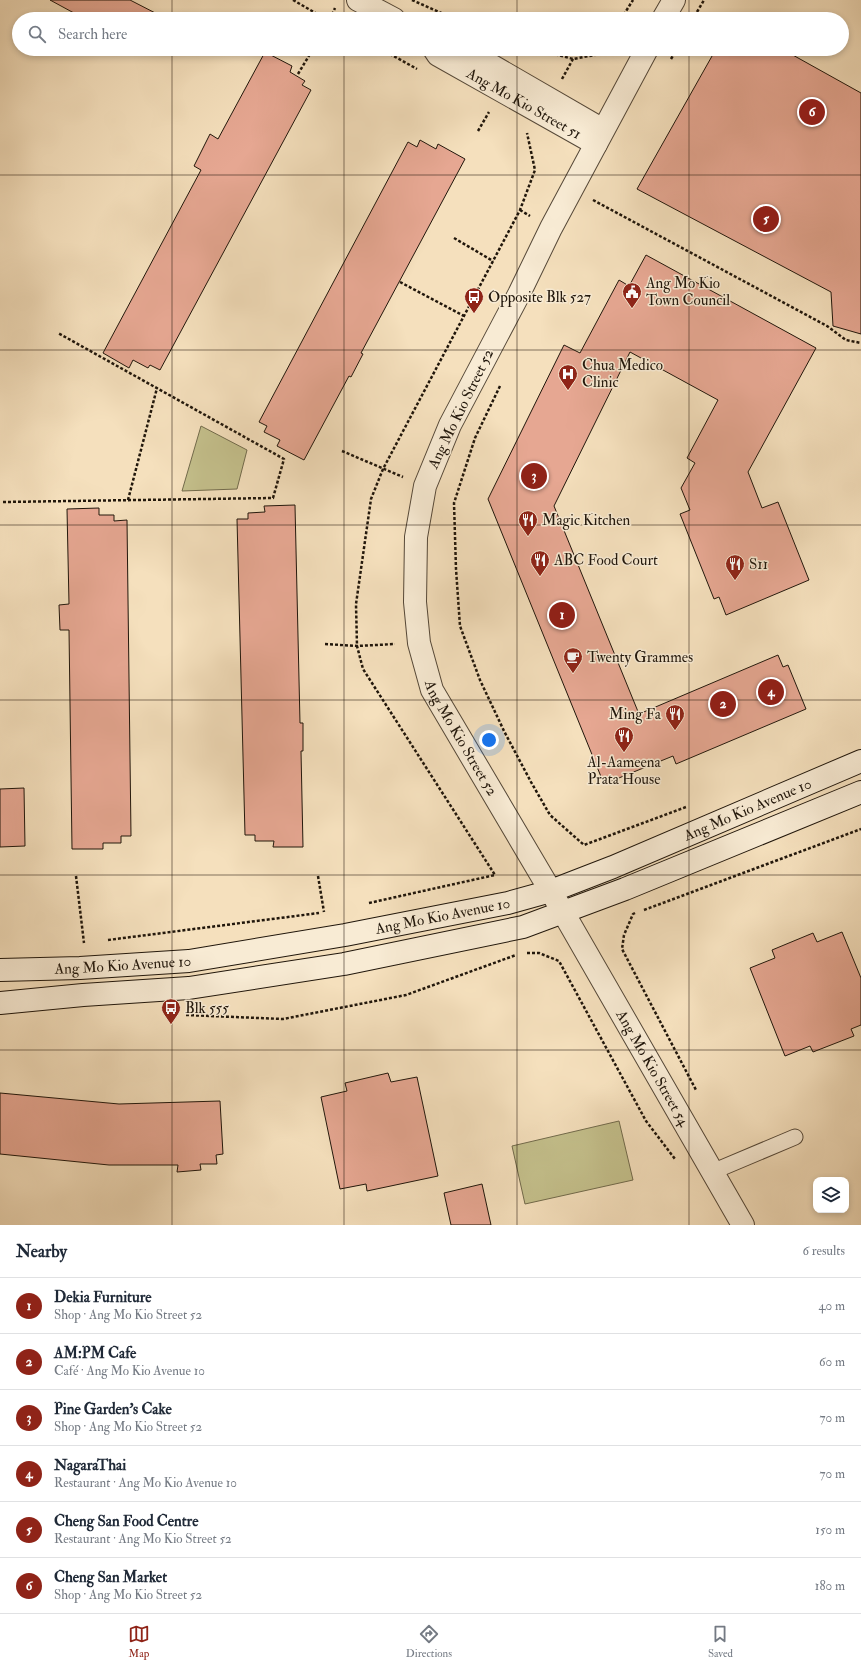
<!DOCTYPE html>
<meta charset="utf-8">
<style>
body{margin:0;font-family:"IM FELL Double Pica",serif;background:#f6f6f7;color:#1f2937}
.controls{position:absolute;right:12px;bottom:12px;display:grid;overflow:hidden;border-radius:8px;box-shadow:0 2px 6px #0003}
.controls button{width:36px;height:36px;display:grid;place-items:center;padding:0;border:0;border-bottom:1px solid #e0e1e3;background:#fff;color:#1f2937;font:20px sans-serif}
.you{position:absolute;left:489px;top:740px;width:14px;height:14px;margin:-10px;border:3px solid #fff;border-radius:50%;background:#1a73e8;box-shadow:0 0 0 6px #1a73e833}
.badge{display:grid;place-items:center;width:26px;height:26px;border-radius:50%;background:#8f2418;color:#fff;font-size:13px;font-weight:700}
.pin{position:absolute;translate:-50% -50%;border:2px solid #fff;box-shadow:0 1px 4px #0006}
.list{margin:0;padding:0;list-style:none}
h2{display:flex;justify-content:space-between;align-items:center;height:52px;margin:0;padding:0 16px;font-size:17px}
h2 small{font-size:13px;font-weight:400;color:#747a83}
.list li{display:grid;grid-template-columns:26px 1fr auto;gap:12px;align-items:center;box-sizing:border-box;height:56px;padding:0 16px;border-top:1px solid #e0e1e3}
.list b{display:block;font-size:15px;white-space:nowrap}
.list p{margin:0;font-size:13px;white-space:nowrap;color:#747a83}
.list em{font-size:13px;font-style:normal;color:#747a83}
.icon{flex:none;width:22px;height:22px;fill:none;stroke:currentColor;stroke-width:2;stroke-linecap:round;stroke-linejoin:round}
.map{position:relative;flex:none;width:861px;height:1225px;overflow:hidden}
.search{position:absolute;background:#fff;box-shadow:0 2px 6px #0003;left:12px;right:12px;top:12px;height:44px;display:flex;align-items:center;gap:10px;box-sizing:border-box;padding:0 14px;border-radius:22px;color:#747a83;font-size:15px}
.sheet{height:388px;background:#fff}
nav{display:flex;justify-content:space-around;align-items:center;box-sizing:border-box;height:56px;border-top:1px solid #e0e1e3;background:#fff;font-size:11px;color:#747a83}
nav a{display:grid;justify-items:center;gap:2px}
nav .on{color:#8f2418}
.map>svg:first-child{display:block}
</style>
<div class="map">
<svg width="861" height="1225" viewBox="0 0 861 1225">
<rect width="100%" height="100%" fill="#f5e0bd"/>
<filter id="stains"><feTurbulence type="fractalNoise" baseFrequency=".005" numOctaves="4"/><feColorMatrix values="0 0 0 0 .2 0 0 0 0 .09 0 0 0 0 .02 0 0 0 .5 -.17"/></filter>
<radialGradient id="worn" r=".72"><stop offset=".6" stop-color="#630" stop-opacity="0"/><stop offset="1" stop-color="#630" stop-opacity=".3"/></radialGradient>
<g fill="#c4c08c" stroke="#726b4c">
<path d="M 201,426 L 247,450 L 237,489 L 182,491 Z"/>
<path d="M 619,1121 L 633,1180 L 525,1204 L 512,1146 Z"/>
</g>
<g fill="#e6a792" stroke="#20160b">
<path d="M 50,0 L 130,0 L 165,18 L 85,19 Z"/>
<path d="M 716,49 L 782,49 L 861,93 L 861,334 L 833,326 L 831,292 L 637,189 Z"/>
<path d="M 265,52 L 292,66 L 290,72 L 305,81 L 302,85 L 311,90 L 160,370 L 150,365 L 148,368 L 133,360 L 129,368 L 103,353 L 201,170 L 194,166 L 210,134 L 218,139 Z"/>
<path d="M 420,140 L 436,149 L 438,144 L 465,159 L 361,353 L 363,354 L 351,377 L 349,376 L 304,460 L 277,446 L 280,440 L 264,432 L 267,426 L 259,422 L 408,142 L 417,147 Z"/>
<path d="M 646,255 L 816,348 L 748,472 L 762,508 L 778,502 L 809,580 L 726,615 L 719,597 L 714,599 L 680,514 L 690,510 L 681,488 L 695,463 L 687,458 L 718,400 L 630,352 L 554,506 L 639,714 L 778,655 L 783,667 L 788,665 L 806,709 L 676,764 L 673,756 L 604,784 L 488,499 L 564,345 L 580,353 L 619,280 L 629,286 Z"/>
<path d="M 295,505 L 300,723 L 303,723 L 303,751 L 301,751 L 303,847 L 273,847 L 274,841 L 255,841 L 255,835 L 245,835 L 237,519 L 248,519 L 248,513 L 265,512 L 264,506 Z"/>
<path d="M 99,508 L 99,515 L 114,515 L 114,521 L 127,520 L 131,836 L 121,836 L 121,843 L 103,843 L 103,849 L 72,849 L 69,630 L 60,630 L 59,605 L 69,604 L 67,509 Z"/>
<path d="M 24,788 L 25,846 L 0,847 L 0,789 Z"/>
<path d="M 842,932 L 861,978 L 861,1025 L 851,1029 L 854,1036 L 813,1052 L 810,1046 L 785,1056 L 750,968 L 775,958 L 772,950 L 813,933 L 817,942 Z"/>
<path d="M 388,1073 L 391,1082 L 417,1077 L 438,1176 L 367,1191 L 366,1184 L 340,1189 L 321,1097 L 347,1091 L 345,1083 Z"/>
<path d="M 0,1093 L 119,1104 L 220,1101 L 223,1154 L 216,1155 L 217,1164 L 200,1164 L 201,1170 L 177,1172 L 178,1165 L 109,1165 L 0,1154 Z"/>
<path d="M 482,1184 L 491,1225 L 451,1225 L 444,1193 Z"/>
</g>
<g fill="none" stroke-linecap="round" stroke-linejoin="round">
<defs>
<path id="service" d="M 712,1172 L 795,1137"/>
<g id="minor">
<path d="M 358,0 L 394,19"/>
<path d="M 663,19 L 674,0"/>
<path id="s1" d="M 434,49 L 438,55 L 596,144"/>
<path d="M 463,49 L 603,130"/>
<path id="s2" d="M 647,49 L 551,228 L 519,294 L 450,425 L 425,486 L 416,537 L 415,602 L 419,643 L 432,690 L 563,912 L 743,1225"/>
</g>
<g id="secondary">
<path id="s3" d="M 0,970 L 80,968 L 189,961 L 345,935 L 508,903 L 551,891 L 613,867 L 861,761"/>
<path d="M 0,1003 L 83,995 L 189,988 L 344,964 L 523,927 L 625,889 L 861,792"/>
</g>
</defs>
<use href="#service" stroke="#554838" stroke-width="17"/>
<use href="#minor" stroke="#554838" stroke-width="24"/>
<use href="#secondary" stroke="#20160b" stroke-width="24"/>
<g stroke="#20160b" stroke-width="2.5" stroke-dasharray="3 2" stroke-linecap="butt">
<path d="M 293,0 L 326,19"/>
<path d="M 412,0 L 455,19"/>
<path d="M 697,12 L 704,0"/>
<path d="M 330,19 L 335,8"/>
<path d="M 621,19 L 633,0"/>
<path d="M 381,49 L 417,69"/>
<path d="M 536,49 L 573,59 L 600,54 L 604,49"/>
<path d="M 671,59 L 677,49"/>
<path d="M 298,74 L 313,49"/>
<path d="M 562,79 L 573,59"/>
<path d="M 478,131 L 489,112"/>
<path d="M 593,200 L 827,326 L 846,340 L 861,343"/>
<path d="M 520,210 L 530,216"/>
<path d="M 454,238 L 493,261"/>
<path d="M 400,282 L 464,316"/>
<path d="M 500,386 L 475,438 L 454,503 L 456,569 L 460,626 L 480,680 L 504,731 L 531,782 L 550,815 L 584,845 L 686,807"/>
<path d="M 342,451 L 403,477"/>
<path d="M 128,500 L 157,388"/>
<path d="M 3,502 L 273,498 L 284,459 L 58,333"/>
<path d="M 325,644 L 357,646 L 395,644"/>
<path d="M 76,876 L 84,943"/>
<path d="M 318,876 L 324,912"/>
<path d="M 369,903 L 495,875 L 363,669 L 357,646 L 356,604 L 371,499 L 383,469 L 520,210 L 535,170 L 527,133"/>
<path d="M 644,910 L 861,829"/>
<path d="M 635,913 L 633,914 L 624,935 L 622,949 L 696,1090"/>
<path d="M 108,940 L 319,913"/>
<path d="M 527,953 L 539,953 L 559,961 L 646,1121 L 675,1159"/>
<path d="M 186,1015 L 283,1019 L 406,995 L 516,955"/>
</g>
<use href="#service" stroke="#f8ebd4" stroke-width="15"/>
<use href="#minor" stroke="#f8ebd4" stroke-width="22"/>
<use href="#secondary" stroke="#f8ebd4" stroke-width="22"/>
</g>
<path fill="none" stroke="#20160b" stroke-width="1" stroke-opacity="0.55" d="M 172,0 L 172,19M 344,0 L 344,19M 517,0 L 517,19M 689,0 L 689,19M 172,49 L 172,1225M 344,49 L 344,1225M 517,49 L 517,1225M 689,49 L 689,1225M 0,175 L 861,175M 0,350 L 861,350M 0,525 L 861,525M 0,700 L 861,700M 0,875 L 861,875M 0,1050 L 861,1050"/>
<defs>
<symbol id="civic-pin" viewBox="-11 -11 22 30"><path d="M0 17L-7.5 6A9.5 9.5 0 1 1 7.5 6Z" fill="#8f2418" stroke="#f8ebd4"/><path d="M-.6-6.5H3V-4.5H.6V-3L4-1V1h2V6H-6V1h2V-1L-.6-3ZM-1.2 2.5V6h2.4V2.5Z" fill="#fff"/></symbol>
<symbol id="bus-pin" viewBox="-11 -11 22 30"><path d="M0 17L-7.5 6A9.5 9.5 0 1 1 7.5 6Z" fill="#8f2418" stroke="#f8ebd4"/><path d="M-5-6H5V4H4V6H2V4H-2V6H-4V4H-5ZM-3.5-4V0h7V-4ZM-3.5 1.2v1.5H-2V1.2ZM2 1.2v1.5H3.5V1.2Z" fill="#fff"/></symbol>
<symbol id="hospital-pin" viewBox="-11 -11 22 30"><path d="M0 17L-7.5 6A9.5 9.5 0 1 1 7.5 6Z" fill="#8f2418" stroke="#f8ebd4"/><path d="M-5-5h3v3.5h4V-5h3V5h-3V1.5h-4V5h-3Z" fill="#fff"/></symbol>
<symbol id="restaurant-pin" viewBox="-11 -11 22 30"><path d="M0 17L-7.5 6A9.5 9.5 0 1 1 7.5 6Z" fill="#8f2418" stroke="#f8ebd4"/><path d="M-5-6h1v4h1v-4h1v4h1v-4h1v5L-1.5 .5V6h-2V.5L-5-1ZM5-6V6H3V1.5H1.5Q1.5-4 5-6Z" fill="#fff"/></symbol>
<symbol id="cafe-pin" viewBox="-11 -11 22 30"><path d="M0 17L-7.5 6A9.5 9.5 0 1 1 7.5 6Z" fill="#8f2418" stroke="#f8ebd4"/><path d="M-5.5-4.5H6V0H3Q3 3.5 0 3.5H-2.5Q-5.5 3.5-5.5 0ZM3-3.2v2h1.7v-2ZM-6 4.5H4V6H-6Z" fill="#fff"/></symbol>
</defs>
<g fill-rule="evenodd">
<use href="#civic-pin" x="621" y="281" width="22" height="30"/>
<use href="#bus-pin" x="463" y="286" width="22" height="30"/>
<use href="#hospital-pin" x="557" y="363" width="22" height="30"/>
<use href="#restaurant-pin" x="517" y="509" width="22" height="30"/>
<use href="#restaurant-pin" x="529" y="549" width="22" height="30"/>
<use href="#restaurant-pin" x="724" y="553" width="22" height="30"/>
<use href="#cafe-pin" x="562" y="646" width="22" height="30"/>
<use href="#restaurant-pin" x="664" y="703" width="22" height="30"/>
<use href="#restaurant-pin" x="613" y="725" width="22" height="30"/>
<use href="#bus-pin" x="160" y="997" width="22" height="30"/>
</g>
<g text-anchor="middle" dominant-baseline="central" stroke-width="3" stroke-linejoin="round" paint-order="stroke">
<g font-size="15" fill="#20160b" stroke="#f8ebd4">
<text stroke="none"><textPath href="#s1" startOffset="106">Ang Mo Kio Street 51</textPath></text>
<text transform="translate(461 409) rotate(-64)">Ang Mo Kio Street 52</text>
<text stroke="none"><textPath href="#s2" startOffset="753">Ang Mo Kio Street 52</textPath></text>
<text stroke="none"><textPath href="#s3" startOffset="771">Ang Mo Kio Avenue 10</textPath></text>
<text stroke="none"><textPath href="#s3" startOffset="447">Ang Mo Kio Avenue 10</textPath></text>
<text stroke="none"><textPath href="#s3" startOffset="123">Ang Mo Kio Avenue 10</textPath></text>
<text stroke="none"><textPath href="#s2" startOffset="1135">Ang Mo Kio Street 54</textPath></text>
</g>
<g font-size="15" fill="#20160b" stroke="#f8ebd4" text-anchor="start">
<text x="646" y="283">Ang Mo Kio<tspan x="646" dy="17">Town Council</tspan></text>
<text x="488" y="297">Opposite Blk 527</text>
<text x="582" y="365">Chua Medico<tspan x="582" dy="17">Clinic</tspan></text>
<text x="542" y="520">Magic Kitchen</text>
<text x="554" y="560">ABC Food Court</text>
<text x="749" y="564">S11</text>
<text x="587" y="657">Twenty Grammes</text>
<text x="661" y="714" text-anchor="end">Ming Fa</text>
<text x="624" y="762" text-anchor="middle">Al-Aameena<tspan x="624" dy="17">Prata House</tspan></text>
<text x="185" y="1008">Blk 555</text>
</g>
</g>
<rect width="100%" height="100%" filter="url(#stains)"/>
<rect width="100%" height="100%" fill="url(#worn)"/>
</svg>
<div class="controls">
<button><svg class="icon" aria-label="layers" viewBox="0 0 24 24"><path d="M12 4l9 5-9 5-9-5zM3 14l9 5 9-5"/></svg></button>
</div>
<div class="you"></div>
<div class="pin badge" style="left:562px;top:615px">1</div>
<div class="pin badge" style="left:723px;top:704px">2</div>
<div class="pin badge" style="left:534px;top:476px">3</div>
<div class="pin badge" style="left:771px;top:692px">4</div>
<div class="pin badge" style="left:766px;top:219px">5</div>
<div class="pin badge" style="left:812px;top:112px">6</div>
<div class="search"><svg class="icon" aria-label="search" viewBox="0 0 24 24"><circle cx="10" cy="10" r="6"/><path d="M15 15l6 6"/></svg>Search here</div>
</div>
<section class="sheet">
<h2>Nearby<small>6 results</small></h2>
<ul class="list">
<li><span class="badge">1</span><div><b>Dekia Furniture</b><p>Shop · Ang Mo Kio Street 52</p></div><em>40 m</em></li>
<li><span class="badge">2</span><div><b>AM:PM Cafe</b><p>Café · Ang Mo Kio Avenue 10</p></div><em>60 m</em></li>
<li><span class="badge">3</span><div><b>Pine Garden’s Cake</b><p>Shop · Ang Mo Kio Street 52</p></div><em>70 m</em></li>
<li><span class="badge">4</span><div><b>NagaraThai</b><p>Restaurant · Ang Mo Kio Avenue 10</p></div><em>70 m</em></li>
<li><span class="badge">5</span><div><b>Cheng San Food Centre</b><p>Restaurant · Ang Mo Kio Street 52</p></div><em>150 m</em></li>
<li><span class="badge">6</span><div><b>Cheng San Market</b><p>Shop · Ang Mo Kio Street 52</p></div><em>180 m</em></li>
</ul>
</section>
<nav>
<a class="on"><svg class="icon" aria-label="map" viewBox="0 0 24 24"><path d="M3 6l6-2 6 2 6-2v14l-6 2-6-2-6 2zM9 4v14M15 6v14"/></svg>Map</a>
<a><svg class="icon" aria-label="directions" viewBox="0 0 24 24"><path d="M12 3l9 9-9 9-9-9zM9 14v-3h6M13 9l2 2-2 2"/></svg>Directions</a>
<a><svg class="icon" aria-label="saved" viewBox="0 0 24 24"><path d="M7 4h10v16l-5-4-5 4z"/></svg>Saved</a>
</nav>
